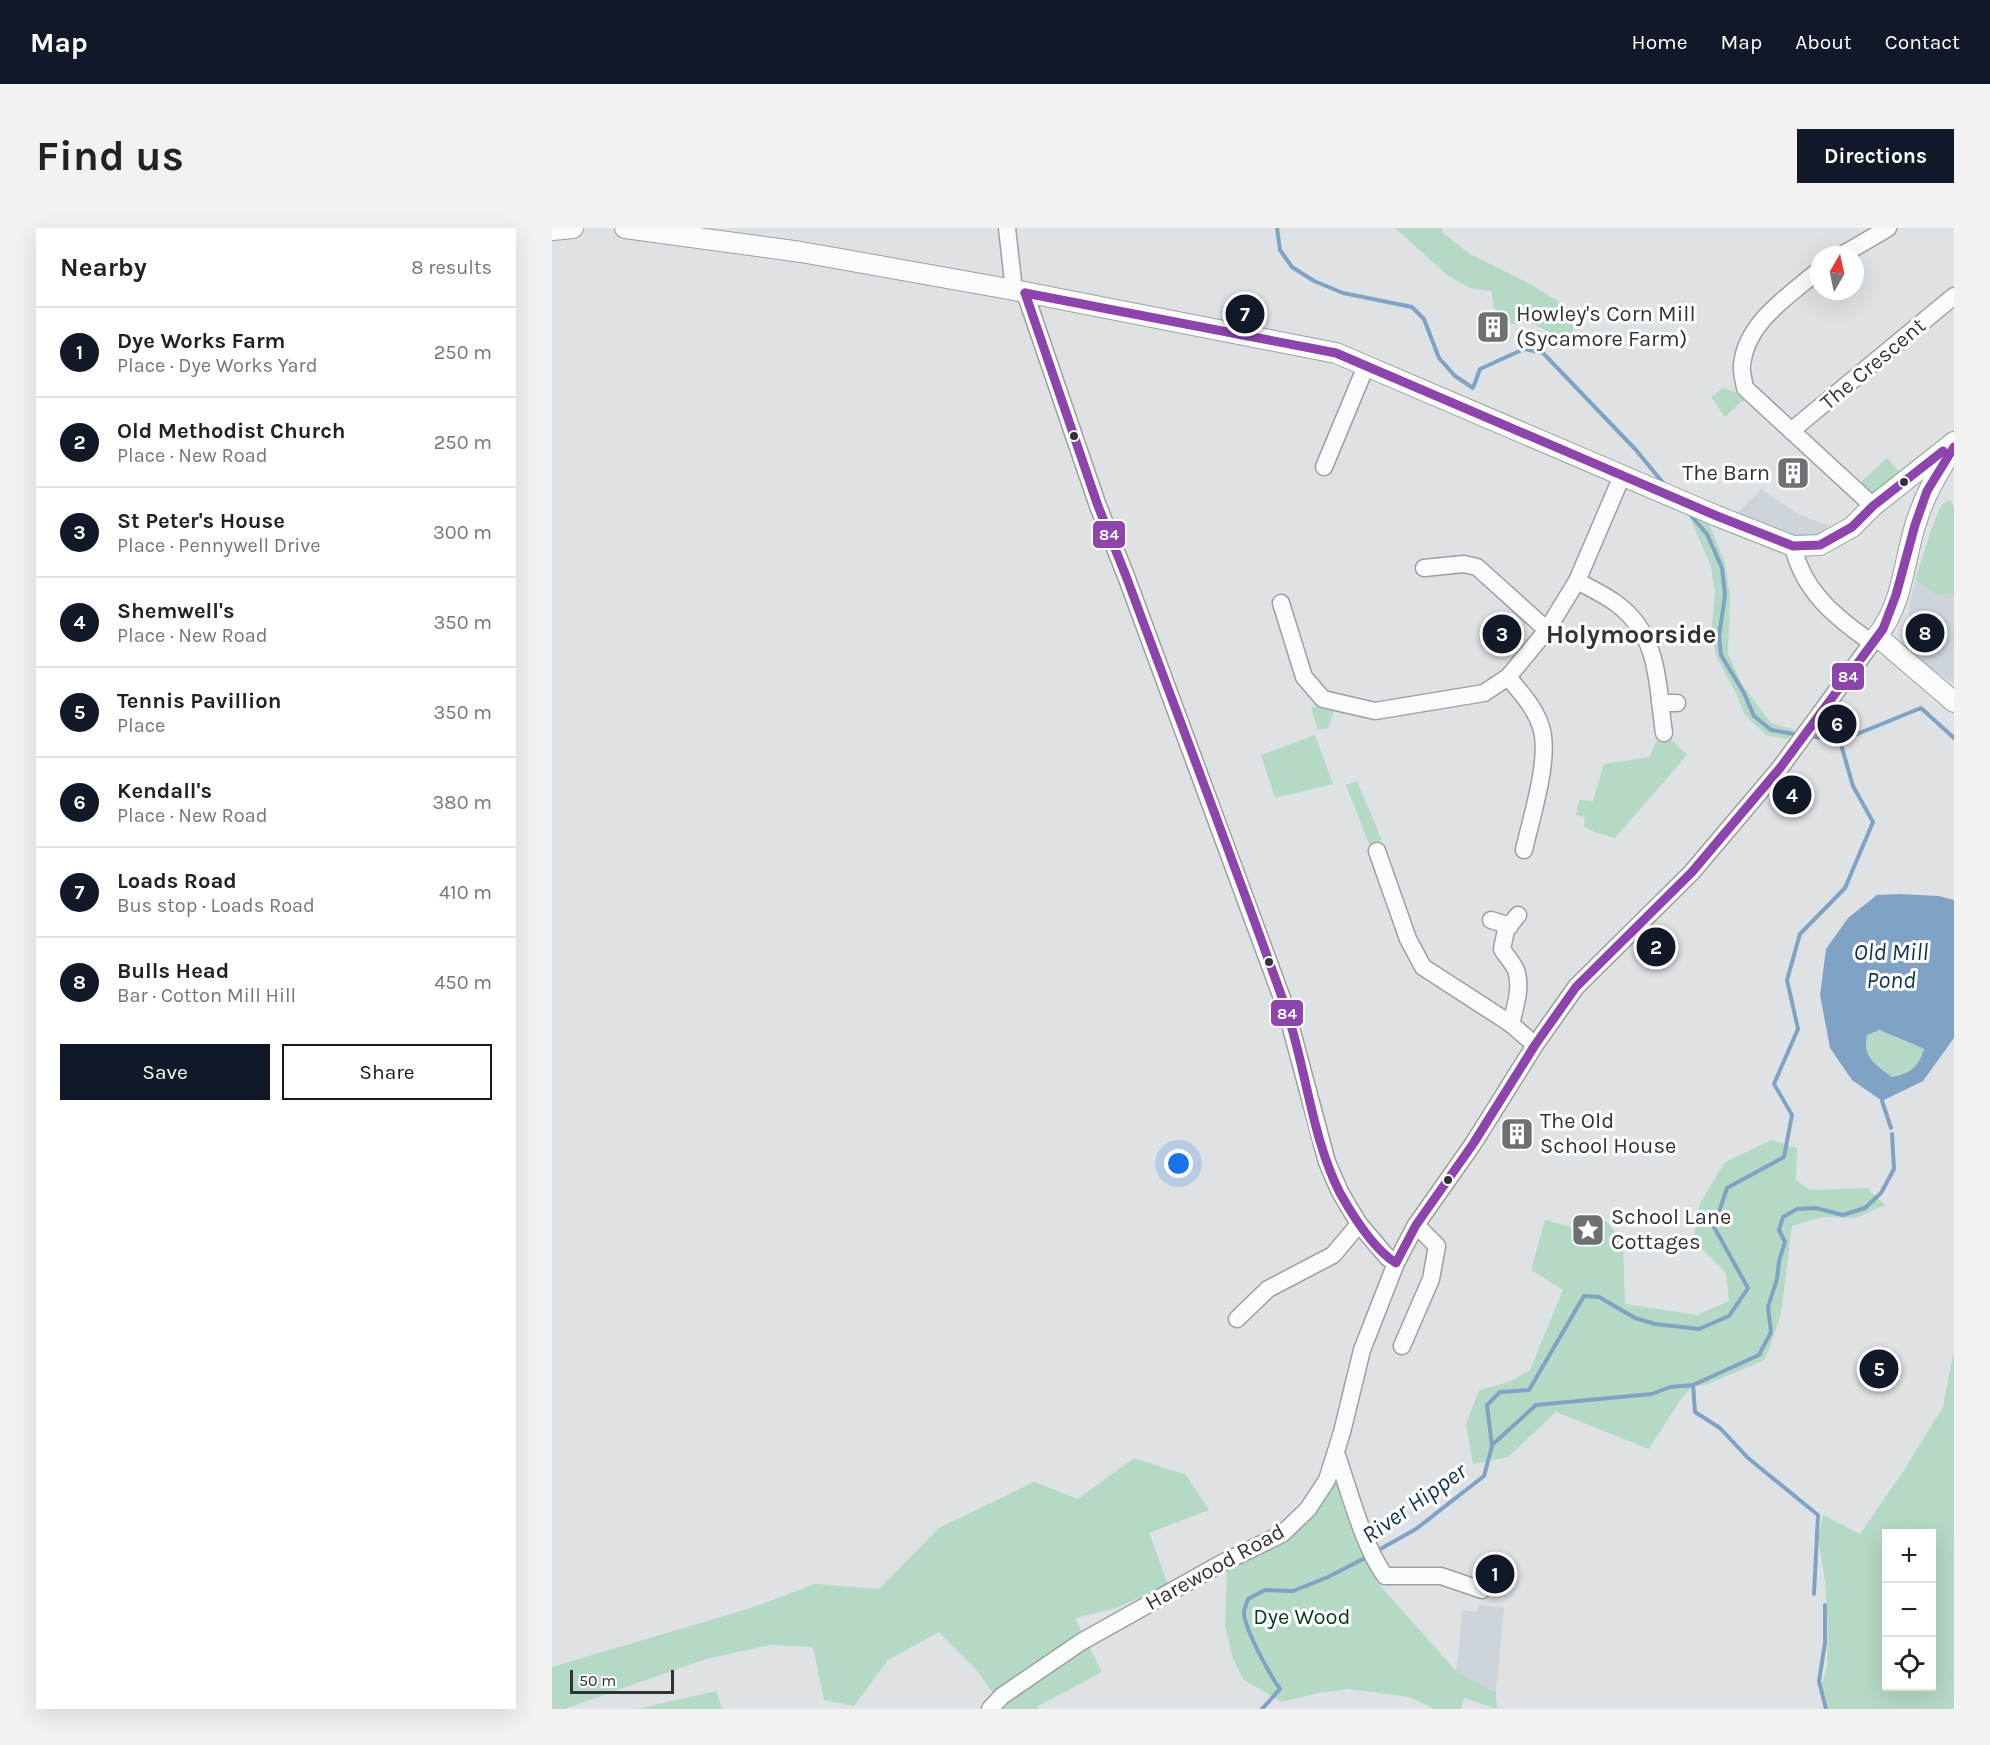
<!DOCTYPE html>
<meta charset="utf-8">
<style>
body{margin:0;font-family:Karla,sans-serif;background:#f2f2f2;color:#222}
.controls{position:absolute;right:18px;bottom:18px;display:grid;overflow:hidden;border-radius:0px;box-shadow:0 6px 24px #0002}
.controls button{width:54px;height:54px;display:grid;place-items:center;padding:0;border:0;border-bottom:2px solid #e0e0e0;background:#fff;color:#222;font:30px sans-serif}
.compass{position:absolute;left:1258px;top:18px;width:54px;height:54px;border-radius:50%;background:#fff;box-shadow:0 6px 24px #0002;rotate:9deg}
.scale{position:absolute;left:18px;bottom:15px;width:104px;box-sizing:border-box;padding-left:6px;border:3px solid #313335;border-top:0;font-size:16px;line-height:21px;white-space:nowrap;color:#313335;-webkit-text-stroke:4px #fff;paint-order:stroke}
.you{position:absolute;left:627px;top:936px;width:21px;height:21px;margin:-15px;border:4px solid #fff;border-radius:50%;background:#1a73e8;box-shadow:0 0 0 9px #1a73e833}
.badge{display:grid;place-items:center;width:39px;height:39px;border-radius:50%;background:#111827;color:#fff;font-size:20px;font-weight:700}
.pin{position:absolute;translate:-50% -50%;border:3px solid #fff;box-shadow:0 2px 6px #0006}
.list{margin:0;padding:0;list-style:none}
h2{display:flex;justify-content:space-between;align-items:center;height:78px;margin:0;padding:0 24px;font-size:26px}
h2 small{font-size:20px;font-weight:400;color:#767676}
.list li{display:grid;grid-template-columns:39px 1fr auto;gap:18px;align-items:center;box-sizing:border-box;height:90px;padding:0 24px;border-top:2px solid #e0e0e0}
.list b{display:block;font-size:22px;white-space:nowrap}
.list p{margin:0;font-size:20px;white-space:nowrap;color:#767676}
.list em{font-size:20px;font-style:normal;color:#767676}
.actions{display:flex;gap:12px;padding:18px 24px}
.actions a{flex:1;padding:14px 0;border:2px solid #111827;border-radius:0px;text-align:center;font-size:21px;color:#111827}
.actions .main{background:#111827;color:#fff}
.icon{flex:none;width:33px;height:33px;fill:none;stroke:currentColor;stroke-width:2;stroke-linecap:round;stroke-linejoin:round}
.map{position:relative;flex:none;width:1402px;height:1481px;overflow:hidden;border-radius:0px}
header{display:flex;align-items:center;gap:36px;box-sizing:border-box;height:84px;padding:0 30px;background:#111827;color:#fff}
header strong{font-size:28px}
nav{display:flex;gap:33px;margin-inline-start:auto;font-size:21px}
.intro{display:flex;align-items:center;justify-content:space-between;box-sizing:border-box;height:144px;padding:0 36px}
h1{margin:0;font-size:42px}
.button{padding:15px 27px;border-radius:0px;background:#111827;color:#fff;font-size:21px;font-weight:700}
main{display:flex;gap:36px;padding:0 36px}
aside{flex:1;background:#fff;border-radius:0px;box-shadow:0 6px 24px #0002}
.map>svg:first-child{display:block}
</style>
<header>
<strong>Map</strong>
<nav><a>Home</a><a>Map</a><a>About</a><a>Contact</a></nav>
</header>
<div class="intro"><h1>Find us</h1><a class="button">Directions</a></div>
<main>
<aside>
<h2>Nearby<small>8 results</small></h2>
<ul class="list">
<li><span class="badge">1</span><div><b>Dye Works Farm</b><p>Place · Dye Works Yard</p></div><em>250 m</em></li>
<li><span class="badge">2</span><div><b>Old Methodist Church</b><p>Place · New Road</p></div><em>250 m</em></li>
<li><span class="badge">3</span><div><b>St Peter's House</b><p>Place · Pennywell Drive</p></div><em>300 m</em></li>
<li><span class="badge">4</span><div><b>Shemwell's</b><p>Place · New Road</p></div><em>350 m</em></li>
<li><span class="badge">5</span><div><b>Tennis Pavillion</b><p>Place</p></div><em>350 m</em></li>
<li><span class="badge">6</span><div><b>Kendall's</b><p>Place · New Road</p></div><em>380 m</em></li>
<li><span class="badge">7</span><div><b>Loads Road</b><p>Bus stop · Loads Road</p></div><em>410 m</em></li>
<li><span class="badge">8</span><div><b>Bulls Head</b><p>Bar · Cotton Mill Hill</p></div><em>450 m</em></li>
</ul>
<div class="actions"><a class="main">Save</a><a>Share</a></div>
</aside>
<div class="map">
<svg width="1402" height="1481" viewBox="0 0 1402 1481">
<rect width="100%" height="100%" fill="#dfe2e5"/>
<g fill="#cdd5db">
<path d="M 1209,261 L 1246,286 L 1275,297 L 1276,305 L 1258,309 L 1228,306 L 1186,285 Z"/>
<path d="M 1363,352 L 1385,367 L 1402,366 L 1402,456 L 1368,433 L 1357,412 L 1357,379 Z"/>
<path d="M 926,1377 L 952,1380 L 944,1465 L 904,1443 L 911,1382 L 925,1384 Z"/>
</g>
<g fill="#b4d9c4" fill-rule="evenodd">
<path d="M 843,0 L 890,0 L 891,5 L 918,26 L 978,56 L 1020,82 L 1022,115 L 978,95 L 960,96 L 942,80 L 939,63 L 918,60 L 895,47 Z"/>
<path d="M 1171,160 L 1187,165 L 1193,172 L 1189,174 L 1173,189 L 1159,169 Z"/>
<path d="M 1335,230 L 1347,243 L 1321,267 L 1309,254 Z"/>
<path d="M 1398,272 L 1402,278 L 1402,366 L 1385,367 L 1363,352 L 1380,299 L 1390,276 Z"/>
<path d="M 1137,288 L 1157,295 L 1173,335 L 1178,368 L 1176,426 L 1191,458 L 1219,495 L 1243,502 L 1236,511 L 1214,507 L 1193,487 L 1183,463 L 1165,430 L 1159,408 L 1163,365 L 1159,338 Z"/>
<path d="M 773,476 L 783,480 L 776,500 L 766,502 L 759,480 Z"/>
<path d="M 1112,505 L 1135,527 L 1063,610 L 1042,604 L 1032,598 L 1033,589 L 1024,587 L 1027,572 L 1041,573 L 1052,536 L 1098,529 L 1103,515 Z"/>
<path d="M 763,507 L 781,556 L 723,570 L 709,527 Z"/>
<path d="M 805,553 L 830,612 L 817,616 L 794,557 Z"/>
<path d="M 1329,802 C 1343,810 1357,814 1372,821 C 1366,840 1360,845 1340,849 C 1324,837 1310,829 1315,807 Z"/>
<path d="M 1220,912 L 1245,920 L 1244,952 L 1258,962 L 1315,960 L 1333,977 L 1304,990 L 1270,989 L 1240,998 L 1229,1086 L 1213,1132 L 1151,1158 L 1141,1157 L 1127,1174 L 1097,1221 L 1004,1184 L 956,1229 L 921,1236 L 914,1196 L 927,1162 L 957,1154 L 978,1142 L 1011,1062 L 979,1042 L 993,992 L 1026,1001 L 1054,993 L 1071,1014 L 1073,1076 L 1145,1087 L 1177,1073 L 1174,1045 L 1141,1012 L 1148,975 L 1173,934 Z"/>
<path d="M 1402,1122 L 1402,1481 L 1276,1481 L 1270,1455 L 1275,1440 L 1276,1397 L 1273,1353 L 1266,1311 L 1271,1287 L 1308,1306 L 1352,1242 L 1391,1179 ZM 1334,1306 L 1380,1306 L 1380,1458 L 1334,1458 Z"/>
<path d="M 582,1230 L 634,1247 L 657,1282 L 597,1305 L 616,1356 L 565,1380 L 523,1390 L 550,1444 L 486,1478 L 487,1481 L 446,1481 L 449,1476 L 423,1440 L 387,1404 L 336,1432 L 302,1478 L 272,1472 L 261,1419 L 218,1417 L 154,1431 L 12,1481 L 0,1481 L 0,1439 L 199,1380 L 263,1356 L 327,1361 L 387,1300 L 482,1254 L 526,1271 Z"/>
<path d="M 785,1247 L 802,1302 L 824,1353 L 904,1443 L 944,1465 L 945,1481 L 912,1470 L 909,1481 L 882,1481 L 858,1469 L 796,1461 L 766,1465 L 730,1474 L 692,1452 L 681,1431 L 673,1398 L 675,1341 C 703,1327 736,1314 758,1291 C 770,1279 777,1262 785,1247 Z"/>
<path d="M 164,1463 L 170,1481 L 85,1481 Z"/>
</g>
<path fill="#80a3c5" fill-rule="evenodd" d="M 1348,666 L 1387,668 L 1402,672 L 1402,810 L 1371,853 L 1330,873 L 1300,852 L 1278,820 L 1268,767 L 1274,721 L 1296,690 L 1325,667 ZM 1328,802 C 1343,809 1357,814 1372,821 C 1366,840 1359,845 1340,849 C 1324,837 1310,829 1315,807 Z"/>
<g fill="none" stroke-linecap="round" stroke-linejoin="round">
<g stroke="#80a3c5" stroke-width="4">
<path d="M 725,0 L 728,22 L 740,39 L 762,53 L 791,65 L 860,79 L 872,91 L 887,130 L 903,148 L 921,160 L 928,141 L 972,121 L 991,125 L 1084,222 L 1112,256"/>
<path d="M 1136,284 L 1155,306 L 1170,340 L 1173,367 L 1167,408 L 1169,427 L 1192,465 L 1202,488 L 1219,502 L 1248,507"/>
<path d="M 1258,508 L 1288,513"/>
<path d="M 1330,873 L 1339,900"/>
<path d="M 1141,1157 L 1143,1184 L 1168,1200 L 1196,1230 L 1266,1287 L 1262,1366"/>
<path d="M 940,1217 L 984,1177 L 1100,1166 L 1118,1159 L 1141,1157 L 1207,1127 L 1219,1104 L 1216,1079 L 1225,1051 L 1227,1033 L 1233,1014 L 1227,1002 L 1231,989 L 1245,981 L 1264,980 L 1291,987 L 1313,980 L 1329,965 L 1342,941 L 1340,906"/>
<path d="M 823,1324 L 864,1301 L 932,1248 L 940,1218 L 935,1177 L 948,1164 L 977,1162 L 1032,1068 L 1047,1069 L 1083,1090 L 1103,1096 L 1147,1101 L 1177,1088 L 1196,1060 L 1162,999 L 1175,960 L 1232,929 L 1240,887 L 1222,856 L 1246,801 L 1235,752 L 1248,706 L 1293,660 L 1321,594 L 1301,558 L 1288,513 L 1369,480 L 1402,510"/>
<path d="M 1273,1377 L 1273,1415 L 1267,1453 L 1274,1481"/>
<path d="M 710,1481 L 728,1461 C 718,1447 693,1402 692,1385 C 692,1381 695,1375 696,1371 L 713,1362 L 741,1363 L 776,1349 L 817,1328"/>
</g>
<defs>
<g id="minor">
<path d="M 455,0 L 462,62"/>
<path d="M 1290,27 L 1336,0"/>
<path d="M 1267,42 C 1237,68 1194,94 1190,137 C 1189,144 1192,153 1193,160 L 1321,278"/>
<path d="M 473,65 L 546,278 L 574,348 L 734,781 L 775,934 L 788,964 L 807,996 L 836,1030 L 844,1035"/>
<path d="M 1239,203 L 1402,68"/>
<path d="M 772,239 L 814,138"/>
<path d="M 1241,318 C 1251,363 1283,389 1320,415"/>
<path d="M 872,340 L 912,336 L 925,339 L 995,402"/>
<path d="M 1025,353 C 1038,360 1053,367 1065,376 C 1108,408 1105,457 1112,505"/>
<path d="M 729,375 L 752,449 L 771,471 L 823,483 L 932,465 L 956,449 L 995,402 L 1025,353 L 1070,248"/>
<path d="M 956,449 C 968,464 983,479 989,499 C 999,530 979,590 972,622"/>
<path d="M 1108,475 L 1125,475"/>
<path d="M 825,623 L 856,711 L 871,739 L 959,796 L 983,817"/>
<path d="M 939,692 L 958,698"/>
<path d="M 959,796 C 963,779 970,759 964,742 C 961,735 954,728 950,721 L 954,702 L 966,687"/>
<path d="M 685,1091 L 716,1061 L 781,1027 L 807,996"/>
<path d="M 850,1118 L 879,1051 L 885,1018 L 864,997"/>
<path d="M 784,1225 C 797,1261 811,1318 833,1348 L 889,1348 L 930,1362"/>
<path d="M 438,1481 L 450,1468 L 529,1414 L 670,1335 L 730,1306 L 756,1281 L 775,1252 L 790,1204 L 810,1122 L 844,1035 L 864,997 L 921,916 L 983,817 L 1024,759 L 1140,644 L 1228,540 L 1325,408"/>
</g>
<g id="tertiary">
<path d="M 73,0 L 249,24 L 462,62 L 784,125 L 1165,288 L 1241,318 L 1268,317 L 1300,299 L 1321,278 L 1402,214"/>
<path d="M 0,2 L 21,0"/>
<path d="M 1400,222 C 1384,248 1372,268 1363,298 C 1352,334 1350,378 1325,408 L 1402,474"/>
</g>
</defs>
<use href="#minor" stroke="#9d9fa1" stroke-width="19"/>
<use href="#tertiary" stroke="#9d9fa1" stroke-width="22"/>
<use href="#minor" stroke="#fafbfb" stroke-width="16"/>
<use href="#tertiary" stroke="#fafbfb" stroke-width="20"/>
<defs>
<g id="bus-1">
<path d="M 473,65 L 546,278 L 574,348 C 627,491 682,634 733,778 C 754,838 759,908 788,965 C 801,988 821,1021 844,1035 L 864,997 L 921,916 L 983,817 L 1024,759 L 1140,644 L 1228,540 L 1331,401 L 1344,367 L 1363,297 L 1375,263 L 1402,219"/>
<path d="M 473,65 L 784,125 L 1165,288 L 1241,318 L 1268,317 L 1300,299 L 1321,278 L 1391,223"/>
</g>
</defs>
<use href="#bus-1" stroke="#fff" stroke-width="14"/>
<use href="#bus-1" stroke="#8e44ad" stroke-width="9"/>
</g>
<defs>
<symbol id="building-square" viewBox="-11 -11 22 22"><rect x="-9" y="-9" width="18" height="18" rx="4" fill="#6e7073" stroke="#fff"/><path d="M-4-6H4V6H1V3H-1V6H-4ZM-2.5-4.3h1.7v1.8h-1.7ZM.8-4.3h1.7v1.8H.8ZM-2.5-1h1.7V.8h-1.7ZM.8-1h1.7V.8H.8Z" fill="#fff"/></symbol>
<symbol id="sight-square" viewBox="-11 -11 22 22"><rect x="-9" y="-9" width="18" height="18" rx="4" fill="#6e7073" stroke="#fff"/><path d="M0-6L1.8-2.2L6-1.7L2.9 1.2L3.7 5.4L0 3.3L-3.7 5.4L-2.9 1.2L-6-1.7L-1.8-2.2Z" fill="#fff"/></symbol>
</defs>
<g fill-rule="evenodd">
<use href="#building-square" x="922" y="80" width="38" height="38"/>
<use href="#building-square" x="1222" y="226" width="38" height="38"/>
<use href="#building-square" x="946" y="887" width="38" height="38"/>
<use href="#sight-square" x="1017" y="983" width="38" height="38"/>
</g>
<g fill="#313335" stroke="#fff" stroke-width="2">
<circle cx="522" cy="208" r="5"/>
<circle cx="1352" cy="254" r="5"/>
<circle cx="717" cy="734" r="5"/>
<circle cx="896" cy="952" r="5"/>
</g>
<g text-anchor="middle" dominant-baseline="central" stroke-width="6" stroke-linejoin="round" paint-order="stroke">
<g font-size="22" fill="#313335" stroke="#fff" text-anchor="start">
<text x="964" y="86">Howley's Corn Mill<tspan x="964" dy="25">(Sycamore Farm)</tspan></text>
<text x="1218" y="245" text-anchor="end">The Barn</text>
<text x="988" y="893">The Old<tspan x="988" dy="25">School House</tspan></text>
<text x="1059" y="989">School Lane<tspan x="1059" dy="25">Cottages</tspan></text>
</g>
<g font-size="22" fill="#313335" stroke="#fff">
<text transform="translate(1321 136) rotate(-40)">The Crescent</text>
<text transform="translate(663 1339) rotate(-29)">Harewood Road</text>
</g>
<g font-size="22" fill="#053c22" stroke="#fff">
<text x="750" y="1389">Dye Wood</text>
</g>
<g font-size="24" font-style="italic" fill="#0f3455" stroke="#fff">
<text x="1339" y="724">Old Mill<tspan x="1339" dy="28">Pond</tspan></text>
<text transform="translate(862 1275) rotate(-35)">River Hipper</text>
</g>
<g font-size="26" font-weight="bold" fill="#313335" stroke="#fff">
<text x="1079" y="406">Holymoorside</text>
</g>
</g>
<g stroke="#fff" stroke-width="2">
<rect x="540" y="292" width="34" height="29" rx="6" fill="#8e44ad"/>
<rect x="1279" y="434" width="34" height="29" rx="6" fill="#8e44ad"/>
<rect x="718" y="771" width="34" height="28" rx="6" fill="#8e44ad"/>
</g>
<g font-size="16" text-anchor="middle" font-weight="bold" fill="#fff">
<text x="557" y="312">84</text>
<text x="1296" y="454">84</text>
<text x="735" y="791">84</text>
</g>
</svg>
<div class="controls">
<button>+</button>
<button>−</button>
<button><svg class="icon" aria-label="locate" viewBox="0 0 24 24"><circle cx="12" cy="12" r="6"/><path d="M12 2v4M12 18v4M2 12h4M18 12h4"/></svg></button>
</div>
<svg class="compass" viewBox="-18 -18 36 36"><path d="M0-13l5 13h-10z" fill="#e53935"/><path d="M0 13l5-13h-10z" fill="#767676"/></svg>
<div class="scale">50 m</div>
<div class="you"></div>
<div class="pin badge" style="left:943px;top:1346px">1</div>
<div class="pin badge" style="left:1104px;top:719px">2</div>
<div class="pin badge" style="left:950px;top:406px">3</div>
<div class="pin badge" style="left:1240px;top:567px">4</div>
<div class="pin badge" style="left:1327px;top:1141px">5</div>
<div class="pin badge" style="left:1285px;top:496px">6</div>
<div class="pin badge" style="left:693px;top:86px">7</div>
<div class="pin badge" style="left:1373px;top:405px">8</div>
</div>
</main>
